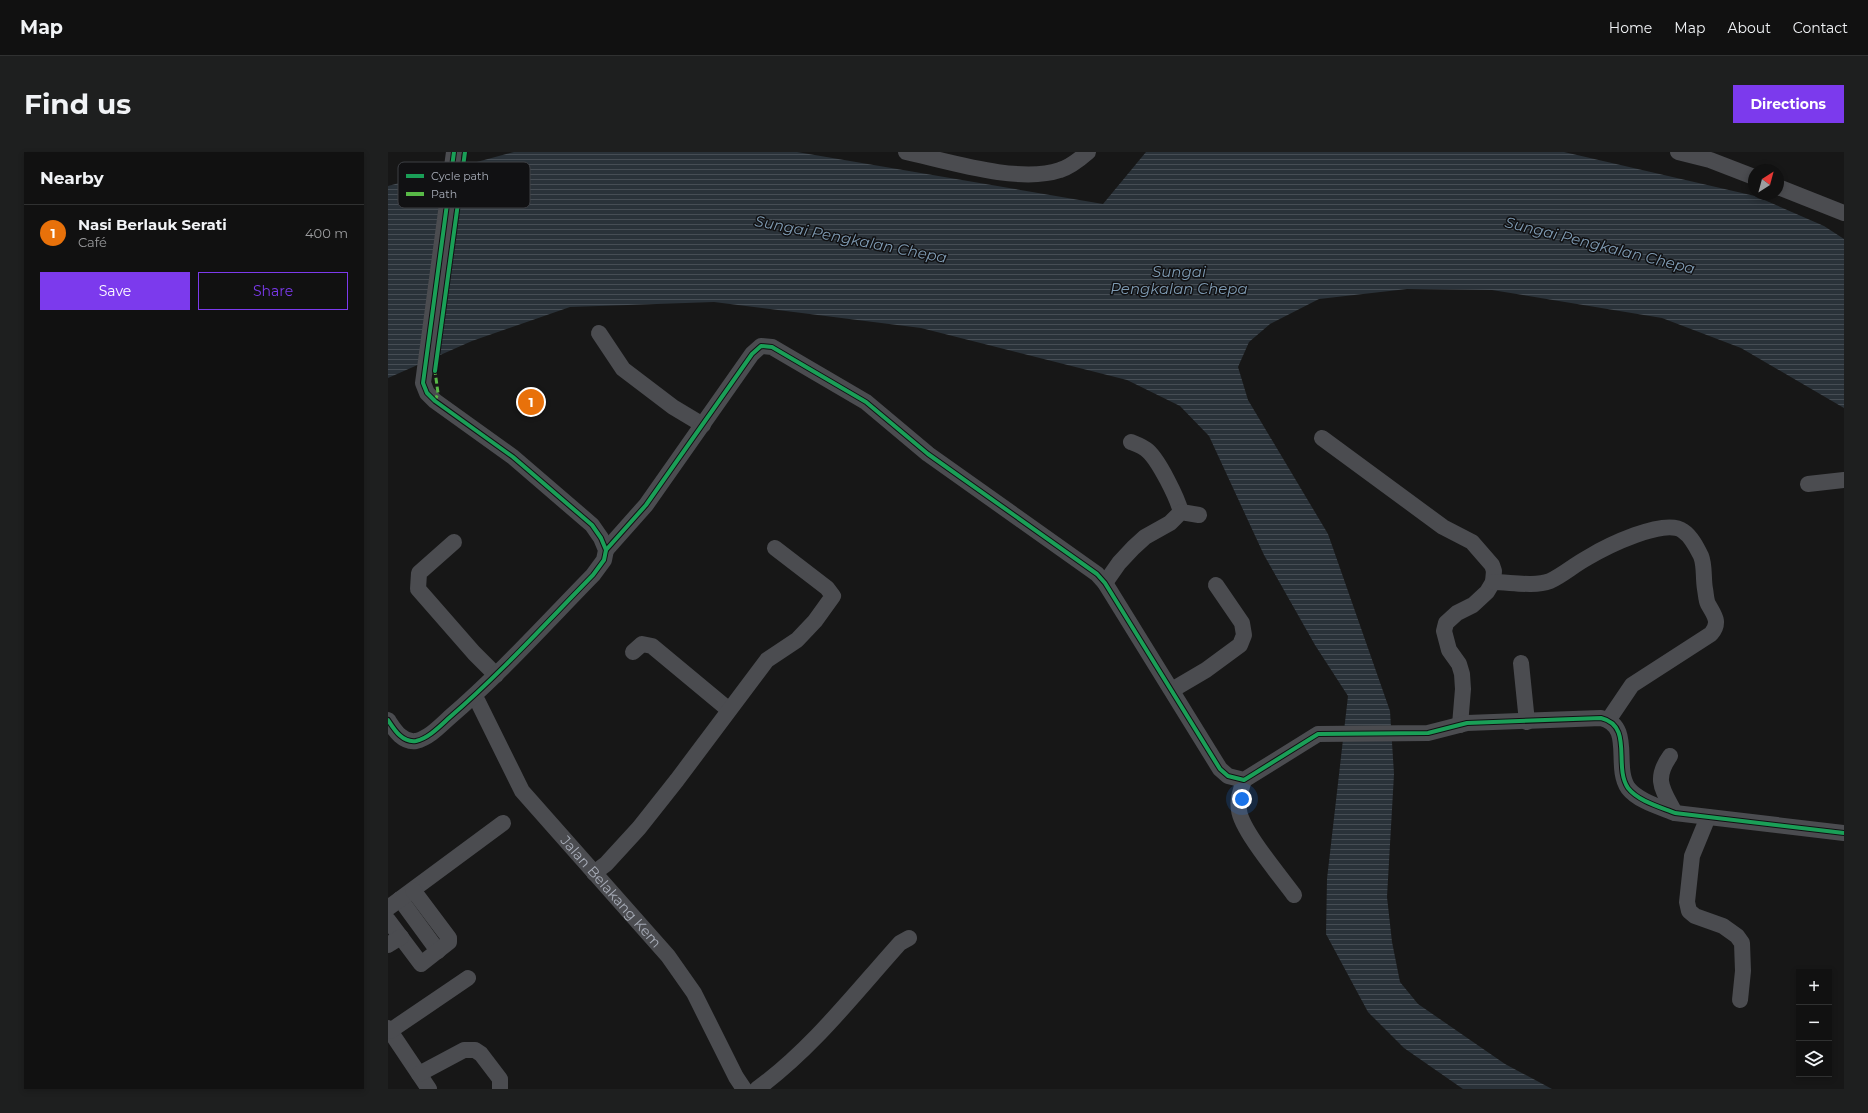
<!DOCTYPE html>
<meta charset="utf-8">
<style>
body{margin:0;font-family:Montserrat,sans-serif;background:#1e1f1f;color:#f1f3f6}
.controls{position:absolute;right:12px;bottom:12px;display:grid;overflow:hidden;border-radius:0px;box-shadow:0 2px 6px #0003}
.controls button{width:36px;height:36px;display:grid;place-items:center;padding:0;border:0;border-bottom:1px solid #303131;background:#111;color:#f1f3f6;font:20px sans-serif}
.compass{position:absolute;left:1360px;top:12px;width:36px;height:36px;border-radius:50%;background:#111;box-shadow:0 2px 6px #0003;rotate:36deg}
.you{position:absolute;left:854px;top:647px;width:14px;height:14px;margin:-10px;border:3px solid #fff;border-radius:50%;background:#1a73e8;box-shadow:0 0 0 6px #1a73e833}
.badge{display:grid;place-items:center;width:26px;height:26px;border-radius:50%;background:#7c3aed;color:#fff;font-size:13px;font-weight:700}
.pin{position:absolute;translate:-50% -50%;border:2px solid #fff;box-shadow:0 1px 4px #0006}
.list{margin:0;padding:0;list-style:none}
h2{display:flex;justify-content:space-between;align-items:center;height:52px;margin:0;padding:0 16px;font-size:17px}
h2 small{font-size:13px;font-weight:400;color:#9c9d9f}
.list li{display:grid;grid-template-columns:26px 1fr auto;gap:12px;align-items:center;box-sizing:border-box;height:56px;padding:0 16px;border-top:1px solid #303131}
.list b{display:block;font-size:15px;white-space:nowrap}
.list p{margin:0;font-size:13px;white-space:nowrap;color:#9c9d9f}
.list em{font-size:13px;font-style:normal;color:#9c9d9f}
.actions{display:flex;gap:8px;padding:12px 16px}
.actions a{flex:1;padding:9px 0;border:1px solid #7c3aed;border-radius:0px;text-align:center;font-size:14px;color:#7c3aed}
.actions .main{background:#7c3aed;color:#fff}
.icon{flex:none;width:22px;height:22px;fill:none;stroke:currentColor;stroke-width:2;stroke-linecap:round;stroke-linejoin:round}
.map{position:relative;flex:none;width:1456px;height:937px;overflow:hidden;border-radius:0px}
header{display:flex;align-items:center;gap:24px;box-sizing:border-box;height:56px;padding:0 20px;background:#111;border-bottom:1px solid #303131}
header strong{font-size:19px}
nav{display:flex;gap:22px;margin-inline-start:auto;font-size:14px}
.intro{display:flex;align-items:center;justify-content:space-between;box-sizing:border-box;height:96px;padding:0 24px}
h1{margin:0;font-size:28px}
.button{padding:10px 18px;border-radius:0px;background:#7c3aed;color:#fff;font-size:14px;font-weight:700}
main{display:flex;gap:24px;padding:0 24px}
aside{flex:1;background:#111;border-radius:0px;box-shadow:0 2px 6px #0003}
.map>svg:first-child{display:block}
</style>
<header>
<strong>Map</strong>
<nav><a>Home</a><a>Map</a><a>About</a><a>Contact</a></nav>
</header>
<div class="intro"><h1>Find us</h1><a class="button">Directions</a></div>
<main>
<aside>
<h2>Nearby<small></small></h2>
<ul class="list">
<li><span class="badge" style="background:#e8710a">1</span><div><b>Nasi Berlauk Serati</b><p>Café</p></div><em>400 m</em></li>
</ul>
<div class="actions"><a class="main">Save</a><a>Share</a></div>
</aside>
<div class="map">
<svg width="1456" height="937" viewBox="0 0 1456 937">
<defs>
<pattern id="water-rules" width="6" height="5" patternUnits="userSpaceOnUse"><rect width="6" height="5" fill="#2a3239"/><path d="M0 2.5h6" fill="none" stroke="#464d54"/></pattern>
</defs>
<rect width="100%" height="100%" fill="#171717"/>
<path fill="url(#water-rules)" d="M 126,0 L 409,0 L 715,52 L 758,0 L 1176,0 L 1367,44 L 1436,74 L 1456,87 L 1456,256 L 1353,196 L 1274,166 L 1104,138 L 1019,137 L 931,147 L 882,172 L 861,190 L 850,215 L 860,248 L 940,382 L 1002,559 L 1006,622 L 999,745 L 1004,790 L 1012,830 L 1030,852 L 1117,912 L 1164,937 L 1075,937 L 1016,896 L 980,860 L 938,782 L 939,727 L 960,544 L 927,493 L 876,403 L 821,284 L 792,254 L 739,228 L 533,176 L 326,150 L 182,155 L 84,189 L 0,226 L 0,34 Z"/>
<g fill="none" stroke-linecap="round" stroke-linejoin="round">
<g stroke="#4b4c50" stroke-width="16">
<path d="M 518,0 C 559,9 631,32 672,18 C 682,15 692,7 700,0"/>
<path d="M 1290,0 L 1322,8 L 1366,25"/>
<path d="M 1390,35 L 1456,61"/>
<path d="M 211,181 L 235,217 L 285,255 L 315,273"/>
<path d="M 934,286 L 1055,375 L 1084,390 L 1104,413 L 1106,419 L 1105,430 L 1099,440 L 1085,453 L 1069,461 L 1058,471 L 1056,479 L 1061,498 L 1071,512 L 1074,522 L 1075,537 L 1072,573"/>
<path d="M 743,290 C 748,292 756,295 760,299 C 771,309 789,345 793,360"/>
<path d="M 1420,332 L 1456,328"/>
<path d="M 66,390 L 31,421 L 30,437 L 86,501 L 108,523"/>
<path d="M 218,398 L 258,353 L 364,202 L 373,194 L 384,195 L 478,250 L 540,302 L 709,422 L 717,431 L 832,617 L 840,624 L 856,628 L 930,582 L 1040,581 L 1079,571 L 1213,566 C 1246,574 1225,614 1240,636 C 1250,649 1272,655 1287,661 L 1456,681"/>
<path d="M 1105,430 C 1122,430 1146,435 1162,429 C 1175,423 1186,413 1199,406 C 1217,395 1277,365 1295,379 C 1303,384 1309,396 1313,404 C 1317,414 1315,426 1317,437 C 1318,442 1318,448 1320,452 C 1326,463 1333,470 1323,482 L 1244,533 L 1221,567"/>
<path d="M 717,431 L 731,411 L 745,396 L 757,385 L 782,371 L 793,360 L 811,363"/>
<path d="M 245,500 L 254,492 L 264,494 L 341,558"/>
<path d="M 1133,511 L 1139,570"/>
<path d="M 784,538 L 818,518 L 852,493 L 856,483 L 854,471 L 828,433"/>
<path id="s1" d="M 86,545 L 90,550 L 134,639 L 280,804 L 306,841 L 348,925 L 356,937"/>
<path d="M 0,568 C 6,577 14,591 28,589 C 41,586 52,574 62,565 C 113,521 158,471 205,423 L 216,408 L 218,398 L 213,386 L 204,373 L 125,305 L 47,249 L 39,241 L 35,231 L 66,0"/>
<path d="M 1282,604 C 1265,628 1275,638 1287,661"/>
<path d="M 856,628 C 853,638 849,647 851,658 C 853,678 893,725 906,743"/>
<path d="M 1320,665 L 1304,704 L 1299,750 L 1301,759 L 1307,764 L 1335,774 L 1349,784 L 1354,791 L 1355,819 L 1352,848"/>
<path d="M 206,721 L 218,712 L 251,676 L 289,628 L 379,508 L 409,488 L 427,469 L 445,444 L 439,436 L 387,396"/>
<path d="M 12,747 L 50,799"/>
<path d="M 0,756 L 115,671"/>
<path d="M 0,768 L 33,812 L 61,790 L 61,786 L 25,738"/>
<path d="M 0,793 L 13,785"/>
<path d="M 0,876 L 41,937"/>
<path d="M 2,879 L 80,826"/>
<path d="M 31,922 L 76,898 L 87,898 L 93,902 L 112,927 L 112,937"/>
<path d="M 369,937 C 424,897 467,841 512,791 L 521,786"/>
</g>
<path stroke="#58b947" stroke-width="3" stroke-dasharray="6 3" stroke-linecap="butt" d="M 47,249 L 50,241 L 47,219"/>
<defs>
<g id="cycleway">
<path d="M 47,219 L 77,0"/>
<path d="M 218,398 L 258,353 L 364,202 L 373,194 L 384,195 L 478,250 L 540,302 L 709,422 L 717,431 L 832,617 L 840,624 L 856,628 L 930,582 L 1040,581 L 1079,571 L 1213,566 C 1246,574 1225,614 1240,636 C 1250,649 1272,655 1287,661 L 1456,681"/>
<path d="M 0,568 C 6,577 14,591 28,589 C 41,586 52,574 62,565 C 113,521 158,471 205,423 L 216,408 L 218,398 L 213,386 L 204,373 L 125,305 L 47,249 L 39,241 L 35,231 L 66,0"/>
</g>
</defs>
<use href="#cycleway" stroke="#111113" stroke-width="6"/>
<use href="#cycleway" stroke="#1a9f57" stroke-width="4"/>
</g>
<g text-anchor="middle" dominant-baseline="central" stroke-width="3" stroke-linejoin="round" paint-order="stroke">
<g font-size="14" fill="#a8adb8" stroke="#111113">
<text stroke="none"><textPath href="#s1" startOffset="240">Jalan Belakang Kem</textPath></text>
</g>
<g font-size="15" font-style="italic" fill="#7f9bb3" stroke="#111113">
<text transform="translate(463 87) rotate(11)">Sungai Pengkalan Chepa</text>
<text transform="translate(1212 93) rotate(14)">Sungai Pengkalan Chepa</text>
<text x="791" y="119">Sungai<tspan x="791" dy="17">Pengkalan Chepa</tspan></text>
</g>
</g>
<rect x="10" y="10" width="132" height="46" rx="6" fill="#111113" stroke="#3e4045" stroke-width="1"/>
<rect x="18" y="22" width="18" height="4" fill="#1a9f57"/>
<rect x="18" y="40" width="18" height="4" fill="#58b947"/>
<g font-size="11" fill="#a8adb8">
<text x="43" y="28">Cycle path</text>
<text x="43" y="46">Path</text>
</g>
</svg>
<div class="controls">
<button>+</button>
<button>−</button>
<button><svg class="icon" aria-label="layers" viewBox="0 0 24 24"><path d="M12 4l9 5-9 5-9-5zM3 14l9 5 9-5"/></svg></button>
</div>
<svg class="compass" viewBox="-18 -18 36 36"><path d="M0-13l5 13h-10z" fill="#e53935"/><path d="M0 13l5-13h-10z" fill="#9c9d9f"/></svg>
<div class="you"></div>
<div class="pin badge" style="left:143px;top:250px;background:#e8710a">1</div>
</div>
</main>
